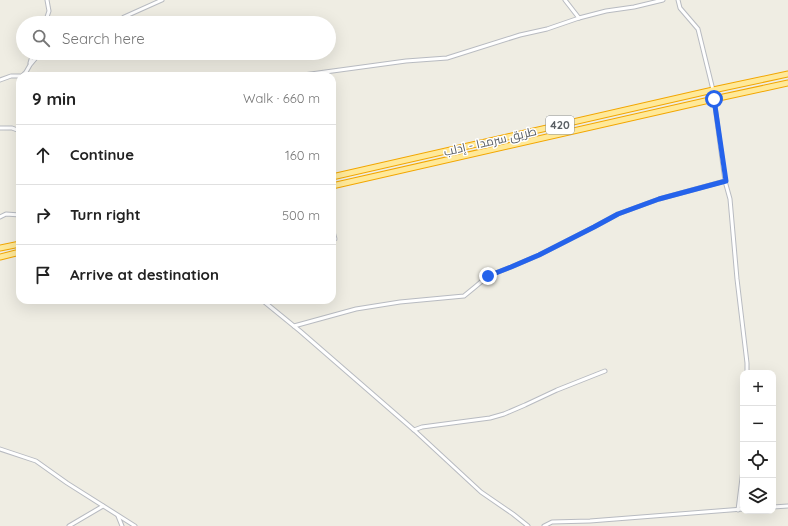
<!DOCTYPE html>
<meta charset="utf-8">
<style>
body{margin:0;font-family:Quicksand,Cairo,sans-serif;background:#f6f6f6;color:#222}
.controls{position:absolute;right:12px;bottom:12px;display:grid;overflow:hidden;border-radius:8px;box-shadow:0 4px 16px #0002}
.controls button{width:36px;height:36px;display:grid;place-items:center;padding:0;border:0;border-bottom:1px solid #e0e0e0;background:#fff;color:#222;font:20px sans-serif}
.stop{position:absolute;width:12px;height:12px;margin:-9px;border:3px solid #2563eb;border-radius:50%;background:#fff}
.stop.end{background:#2563eb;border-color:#fff;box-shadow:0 1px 4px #0008}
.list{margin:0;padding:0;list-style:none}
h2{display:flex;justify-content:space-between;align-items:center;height:52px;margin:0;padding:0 16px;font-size:17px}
h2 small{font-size:13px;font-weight:400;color:#767676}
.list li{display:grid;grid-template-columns:26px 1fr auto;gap:12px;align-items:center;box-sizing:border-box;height:60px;padding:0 16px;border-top:1px solid #e0e0e0}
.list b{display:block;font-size:15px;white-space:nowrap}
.list em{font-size:13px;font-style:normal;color:#767676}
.icon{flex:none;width:22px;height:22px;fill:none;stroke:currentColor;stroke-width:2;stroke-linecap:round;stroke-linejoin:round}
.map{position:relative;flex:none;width:788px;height:526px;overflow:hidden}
.search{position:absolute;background:#fff;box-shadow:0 4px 16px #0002;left:16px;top:16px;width:320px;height:44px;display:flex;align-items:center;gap:10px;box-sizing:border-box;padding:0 14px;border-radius:22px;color:#767676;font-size:15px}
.panel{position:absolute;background:#fff;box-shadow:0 4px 16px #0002;left:16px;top:72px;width:320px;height:232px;border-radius:12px}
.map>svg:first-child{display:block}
</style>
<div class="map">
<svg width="788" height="526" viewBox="0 0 788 526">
<rect width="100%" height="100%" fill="#efede3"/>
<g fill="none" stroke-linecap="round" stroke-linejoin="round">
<defs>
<g id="minor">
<path d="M 565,0 L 579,18"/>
<path d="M 678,0 L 680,8 L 698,29 L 713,90"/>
<path d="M 45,23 L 49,11 L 47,0"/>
<path d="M 117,23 L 124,17 L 162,0"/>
<path d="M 30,63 L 33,53"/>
<path d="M 22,76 L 26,72 L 30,65 L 40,53"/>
<path d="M 296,76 L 406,61 L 447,58 L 520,35 L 547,29 L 579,18 L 606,11 L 634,7 L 663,0"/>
<path d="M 0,80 L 11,76 L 20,76"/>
<path d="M 714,99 L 725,181 L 730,199 L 737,279 L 747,363 L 747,373"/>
<path d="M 0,128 L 12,128 L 20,131"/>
<path d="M 0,217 L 6,214 L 20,215"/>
<path d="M 332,228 L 335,239 L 332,240"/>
<path d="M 262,300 L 300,331 L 414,430 L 481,492 L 513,514 L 528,526"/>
<path d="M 294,326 L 356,309 L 400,302 L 464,296 L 475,287 L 488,276 L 511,267 L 539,255 L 594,227 L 618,214 L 659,199 L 725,181"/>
<path d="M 414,430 L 422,427 L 490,418 L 504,414 L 525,405 L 557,390 L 605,371"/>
<path d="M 0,449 L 36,461 L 67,483 L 135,526"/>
<path d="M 773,507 L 788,506"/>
<path d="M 738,510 L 743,470"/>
<path d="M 118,516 L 122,526"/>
<path d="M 69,526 L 103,506"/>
<path d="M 544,526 L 552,522 L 590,521 L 743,509"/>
</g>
<g id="trunk">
<path d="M 332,177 L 713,90 L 788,74"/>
<path d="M 332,186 L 714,99 L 788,83"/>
<path d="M 0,248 L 20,244"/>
<path d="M 0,257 L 20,252"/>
</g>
</defs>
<use href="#minor" stroke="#b8bbc1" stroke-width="5"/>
<use href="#trunk" stroke="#f2a600" stroke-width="7"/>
<use href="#minor" stroke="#fff" stroke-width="3"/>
<use href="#trunk" stroke="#ffe999" stroke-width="5"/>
</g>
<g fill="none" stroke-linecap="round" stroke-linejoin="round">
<path stroke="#2563eb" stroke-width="5" d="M 488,276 L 511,267 L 539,255 L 594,227 L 618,214 L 659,199 L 726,181 L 714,99"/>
</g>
<g text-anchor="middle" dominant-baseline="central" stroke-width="3" stroke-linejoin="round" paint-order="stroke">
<rect fill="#fff" stroke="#8c9093" stroke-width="1" x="546" y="116" width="28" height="18" rx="3"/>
<g font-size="11" font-weight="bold" fill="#5b6065">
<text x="560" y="125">420</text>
</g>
<g font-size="12" fill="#5b6065" stroke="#fff">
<text transform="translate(490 141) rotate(-13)">طريق سرمدا - إدلب</text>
</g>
</g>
</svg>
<div class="controls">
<button>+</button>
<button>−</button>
<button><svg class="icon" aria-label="locate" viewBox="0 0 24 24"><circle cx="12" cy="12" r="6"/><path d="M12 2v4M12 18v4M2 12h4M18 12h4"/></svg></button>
<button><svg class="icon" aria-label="layers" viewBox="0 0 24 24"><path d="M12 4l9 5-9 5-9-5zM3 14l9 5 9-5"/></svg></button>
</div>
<div class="stop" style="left:714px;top:99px"></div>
<div class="stop end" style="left:488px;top:276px"></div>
<div class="search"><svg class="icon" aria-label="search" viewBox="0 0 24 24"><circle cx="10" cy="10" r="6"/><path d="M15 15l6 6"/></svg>Search here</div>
<section class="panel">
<h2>9 min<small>Walk · 660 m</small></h2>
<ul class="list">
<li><svg class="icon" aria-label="ahead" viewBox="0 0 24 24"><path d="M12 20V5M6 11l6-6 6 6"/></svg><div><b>Continue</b></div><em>160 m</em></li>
<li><svg class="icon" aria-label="right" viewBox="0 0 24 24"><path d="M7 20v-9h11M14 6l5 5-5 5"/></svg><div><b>Turn right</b></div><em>500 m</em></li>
<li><svg class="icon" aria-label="arrive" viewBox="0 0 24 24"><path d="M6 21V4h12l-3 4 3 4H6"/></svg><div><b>Arrive at destination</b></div></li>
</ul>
</section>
</div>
